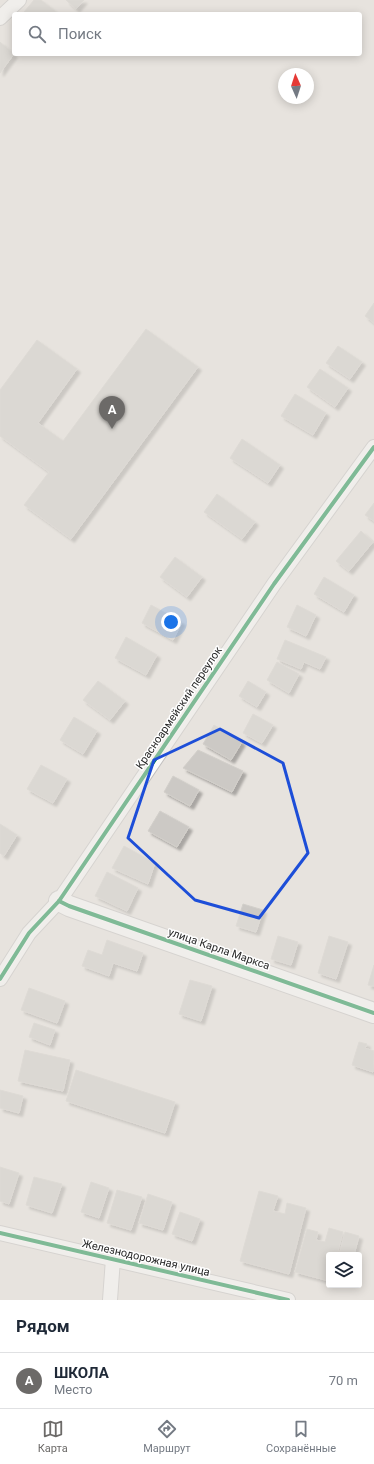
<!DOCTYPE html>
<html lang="ru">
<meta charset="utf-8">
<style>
body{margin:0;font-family:Roboto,sans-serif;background:#f6f6f7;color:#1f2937}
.controls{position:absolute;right:12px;bottom:12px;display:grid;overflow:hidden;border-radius:4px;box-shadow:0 2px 10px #0003}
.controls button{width:36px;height:36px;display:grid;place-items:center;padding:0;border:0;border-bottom:1px solid #e0e1e3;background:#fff;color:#1f2937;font:20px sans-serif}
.compass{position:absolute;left:278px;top:68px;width:36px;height:36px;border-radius:50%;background:#fff;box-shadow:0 2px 10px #0003;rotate:357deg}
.you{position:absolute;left:171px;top:622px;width:14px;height:14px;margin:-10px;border:3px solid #fff;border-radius:50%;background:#1a73e8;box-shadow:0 0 0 6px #1a73e833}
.badge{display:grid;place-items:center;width:26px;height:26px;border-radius:50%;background:#6c6a68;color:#fff;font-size:13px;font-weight:700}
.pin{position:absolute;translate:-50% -33px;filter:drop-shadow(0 1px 2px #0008)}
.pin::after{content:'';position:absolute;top:21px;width:14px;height:12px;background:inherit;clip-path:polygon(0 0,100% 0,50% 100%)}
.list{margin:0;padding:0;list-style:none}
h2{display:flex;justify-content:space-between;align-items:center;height:52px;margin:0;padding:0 16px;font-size:17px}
h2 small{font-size:13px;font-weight:400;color:#747a83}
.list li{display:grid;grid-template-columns:26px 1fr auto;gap:12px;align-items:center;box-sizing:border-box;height:56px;padding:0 16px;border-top:1px solid #e0e1e3}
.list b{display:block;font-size:15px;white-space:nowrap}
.list p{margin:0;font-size:13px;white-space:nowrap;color:#747a83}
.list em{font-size:13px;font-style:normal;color:#747a83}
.icon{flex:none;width:22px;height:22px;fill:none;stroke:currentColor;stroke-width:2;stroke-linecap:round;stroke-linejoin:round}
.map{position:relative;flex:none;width:374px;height:1300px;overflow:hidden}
.search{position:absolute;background:#fff;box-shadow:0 2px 10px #0003;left:12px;right:12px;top:12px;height:44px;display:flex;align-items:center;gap:10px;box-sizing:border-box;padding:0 14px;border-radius:4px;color:#747a83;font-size:15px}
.sheet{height:108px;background:#fff}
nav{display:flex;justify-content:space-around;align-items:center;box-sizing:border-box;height:56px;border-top:1px solid #e0e1e3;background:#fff;font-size:11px;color:#747a83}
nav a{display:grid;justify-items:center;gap:2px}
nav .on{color:#6c6a68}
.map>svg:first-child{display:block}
</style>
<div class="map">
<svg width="374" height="1300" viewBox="0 0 374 1300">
<defs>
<filter id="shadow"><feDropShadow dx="3.5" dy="3.5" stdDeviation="1" flood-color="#0004"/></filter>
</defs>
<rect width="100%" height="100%" fill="#e7e3de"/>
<g fill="#ccc9c5" stroke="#d2cfca" filter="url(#shadow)">
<path d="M 34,0 L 41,0 L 59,14 L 26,14 L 24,12 Z"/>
<path d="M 66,0 L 84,0 L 76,9 Z"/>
<path d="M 0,42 L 14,54 L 0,73 Z"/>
<path d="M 374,303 L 374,323 L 365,316 Z"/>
<path d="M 146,329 L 198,367 L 71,539 L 24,505 L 49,472 L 0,436 L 0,390 L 37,340 L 77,369 L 38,423 L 63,441 Z"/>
<path d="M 338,346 L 362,362 L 350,379 L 326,363 Z"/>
<path d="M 320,369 L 348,388 L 335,407 L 307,387 Z"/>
<path d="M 295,394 L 326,413 L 313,435 L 281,416 Z"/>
<path d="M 242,439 L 280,465 L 268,483 L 230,458 Z"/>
<path d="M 217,494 L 255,522 L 242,539 L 204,512 Z"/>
<path d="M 374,503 L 374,521 L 365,515 Z"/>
<path d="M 361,531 L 373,542 L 349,571 L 336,561 Z"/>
<path d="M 175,557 L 202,577 L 187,597 L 160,577 Z"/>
<path d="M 324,577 L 354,595 L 344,612 L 314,594 Z"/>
<path d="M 151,605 L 182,622 L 173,640 L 142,623 Z"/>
<path d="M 297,605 L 316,615 L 306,636 L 287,627 Z"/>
<path d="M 126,637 L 157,655 L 146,675 L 115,658 Z"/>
<path d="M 285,640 L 326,657 L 320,669 L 304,662 L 301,669 L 277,659 Z"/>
<path d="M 277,662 L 299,674 L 289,693 L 267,680 Z"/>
<path d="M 98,681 L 125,701 L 110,720 L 83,700 Z"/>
<path d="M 248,681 L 266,692 L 257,707 L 239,696 Z"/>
<path d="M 253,714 L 273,725 L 262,743 L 243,733 Z"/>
<path d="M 74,717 L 97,731 L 83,754 L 60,740 Z"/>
<path d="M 214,725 L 242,742 L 231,760 L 203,744 Z"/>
<path d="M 198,750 L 243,771 L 232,792 L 183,768 Z"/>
<path d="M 41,765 L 67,779 L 53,803 L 27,789 Z"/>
<path d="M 173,776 L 199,790 L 190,806 L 164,792 Z"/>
<path d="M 160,811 L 189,827 L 177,847 L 148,831 Z"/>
<path d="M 0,824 L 17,835 L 4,856 L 0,853 Z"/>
<path d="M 124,846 L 155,863 L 148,884 L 112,868 Z"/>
<path d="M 107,872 L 138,888 L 127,911 L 95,896 Z"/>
<path d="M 243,904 L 263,910 L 256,932 L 236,926 Z"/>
<path d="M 278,936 L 298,942 L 291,965 L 271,959 Z"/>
<path d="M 329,936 L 348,942 L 336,979 L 318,973 Z"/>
<path d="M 107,940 L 143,953 L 137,971 L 113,963 L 109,976 L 82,966 L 88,950 L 102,955 Z"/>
<path d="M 374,965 L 374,986 L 368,985 Z"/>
<path d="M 190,980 L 212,986 L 201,1021 L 179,1014 Z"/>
<path d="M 29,988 L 65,1001 L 57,1023 L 21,1010 Z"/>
<path d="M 34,1023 L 55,1030 L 50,1045 L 29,1037 Z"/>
<path d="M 359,1042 L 367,1044 L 365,1048 L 374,1051 L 373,1072 L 352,1065 Z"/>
<path d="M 25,1050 L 70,1060 L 63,1091 L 18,1081 Z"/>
<path d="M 76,1070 L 175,1102 L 165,1133 L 66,1101 Z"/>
<path d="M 0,1090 L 23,1096 L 19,1113 L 0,1108 Z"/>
<path d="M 0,1167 L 19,1173 L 9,1204 L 0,1201 Z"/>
<path d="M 34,1177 L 62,1184 L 52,1213 L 26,1205 Z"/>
<path d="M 91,1182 L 109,1188 L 99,1218 L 81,1212 Z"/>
<path d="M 117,1190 L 142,1197 L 131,1230 L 107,1223 Z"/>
<path d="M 259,1191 L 278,1196 L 273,1211 L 285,1214 L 287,1203 L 306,1208 L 289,1274 L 240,1261 Z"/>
<path d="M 148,1194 L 172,1202 L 163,1230 L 139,1223 Z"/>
<path d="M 180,1212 L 200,1219 L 192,1241 L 172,1234 Z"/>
<path d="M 329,1228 L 343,1232 L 337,1255 L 329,1255 L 329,1281 L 295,1272 L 307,1229 L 318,1232 L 316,1240 L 325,1242 Z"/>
<path d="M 345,1232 L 359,1236 L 354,1255 L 339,1255 Z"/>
</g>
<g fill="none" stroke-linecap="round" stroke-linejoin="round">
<defs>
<g id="street">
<path d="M 0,18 L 19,0"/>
<path d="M 0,979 L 29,933 L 59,901 L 274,584 L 374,447"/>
<path d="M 0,1233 L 288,1300"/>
<path d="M 110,1300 L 113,1259"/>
</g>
<path id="secondary" d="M 59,901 L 69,906 L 374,1013"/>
</defs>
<use href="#street" stroke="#c1bfbf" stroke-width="16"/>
<use href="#secondary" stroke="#c1bfbf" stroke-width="22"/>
<use href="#street" stroke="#fbfbfa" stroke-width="14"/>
<use href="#secondary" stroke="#fbfbfa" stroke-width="20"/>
<defs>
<g id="cycleway">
<path d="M 59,901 L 69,906 L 374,1013"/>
<path d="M 0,979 L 29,933 L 59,901 L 274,584 L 374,447"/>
<path d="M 0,1233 L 288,1300"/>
</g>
</defs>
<use href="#cycleway" stroke="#fff" stroke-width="6"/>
<use href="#cycleway" stroke="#00873e" stroke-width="4"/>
</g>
<path d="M0 0H374V1300H0ZM 220,729 L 283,763 L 308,853 L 259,918 L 195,900 L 128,838 L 154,760 Z" fill="#e7e3de" fill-opacity=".55" fill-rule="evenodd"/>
<path fill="none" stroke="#1d4ed8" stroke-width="3" stroke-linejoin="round" d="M 220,729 L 283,763 L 308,853 L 259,918 L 195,900 L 128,838 L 154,760 Z"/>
<g text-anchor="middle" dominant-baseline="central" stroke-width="3" stroke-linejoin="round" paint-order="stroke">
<g font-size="11" fill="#292929" stroke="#fff">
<text transform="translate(179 708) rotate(-56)">Красноармейский переулок</text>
<text transform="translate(219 949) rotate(19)">улица Карла Маркса</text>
<text transform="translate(146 1258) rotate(13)">Железнодорожная улица</text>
</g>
</g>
</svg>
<div class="controls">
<button><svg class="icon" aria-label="layers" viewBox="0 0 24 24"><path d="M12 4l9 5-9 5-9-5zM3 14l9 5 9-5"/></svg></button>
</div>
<svg class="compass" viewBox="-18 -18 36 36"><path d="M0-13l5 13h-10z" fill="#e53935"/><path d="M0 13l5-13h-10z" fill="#747a83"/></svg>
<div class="you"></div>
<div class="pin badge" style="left:112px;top:429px">A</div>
<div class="search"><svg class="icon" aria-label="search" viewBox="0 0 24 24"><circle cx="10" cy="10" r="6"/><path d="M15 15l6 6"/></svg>Поиск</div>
</div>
<section class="sheet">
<h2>Рядом<small></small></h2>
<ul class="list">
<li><span class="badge">A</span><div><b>ШКОЛА</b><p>Место</p></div><em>70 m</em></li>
</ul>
</section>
<nav>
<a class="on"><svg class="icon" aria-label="map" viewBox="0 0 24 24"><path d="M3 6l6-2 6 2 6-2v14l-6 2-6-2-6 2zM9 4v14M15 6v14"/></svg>Карта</a>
<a><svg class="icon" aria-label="directions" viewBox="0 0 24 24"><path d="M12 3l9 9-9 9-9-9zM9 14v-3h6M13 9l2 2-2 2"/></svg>Маршрут</a>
<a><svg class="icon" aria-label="saved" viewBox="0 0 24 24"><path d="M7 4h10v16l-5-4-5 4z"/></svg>Сохранённые</a>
</nav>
